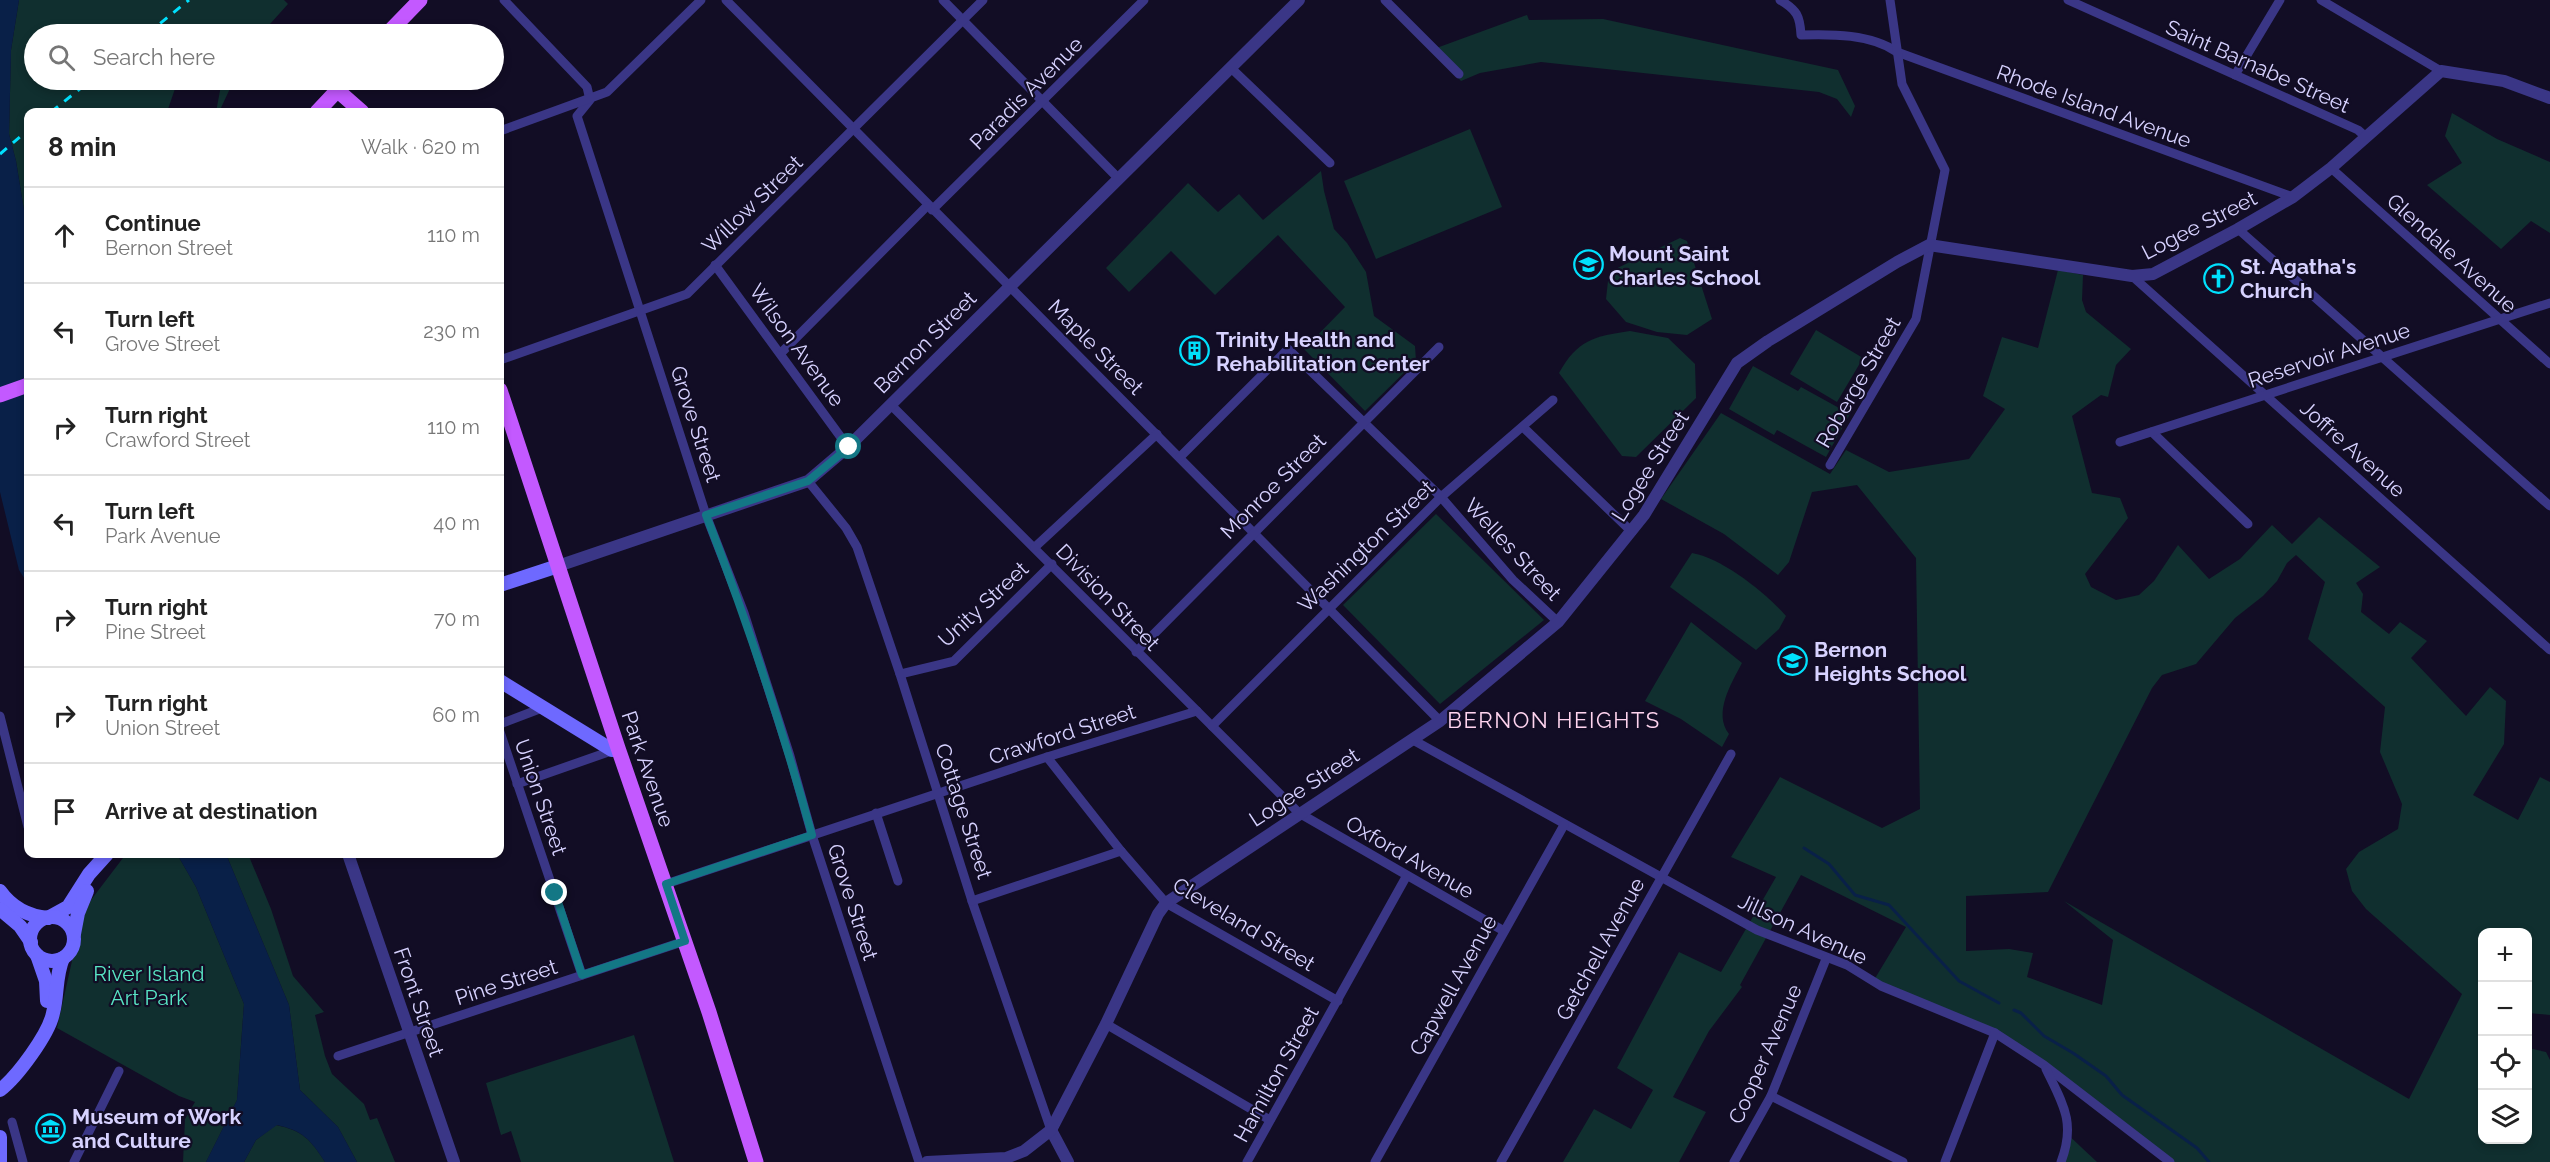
<!DOCTYPE html>
<meta charset="utf-8">
<style>
body{margin:0;font-family:Raleway,sans-serif;background:#f2f2f2;color:#222}
.controls{position:absolute;right:18px;bottom:18px;display:grid;overflow:hidden;border-radius:12px;box-shadow:0 3px 9px #0003}
.controls button{width:54px;height:54px;display:grid;place-items:center;padding:0;border:0;border-bottom:2px solid #e0e0e0;background:#fff;color:#222;font:30px sans-serif}
.stop{position:absolute;width:18px;height:18px;margin:-14px;border:4px solid #137785;border-radius:50%;background:#fff}
.stop.end{background:#137785;border-color:#fff;box-shadow:0 2px 6px #0008}
.list{margin:0;padding:0;list-style:none}
h2{display:flex;justify-content:space-between;align-items:center;height:78px;margin:0;padding:0 24px;font-size:26px}
h2 small{font-size:20px;font-weight:400;color:#767676}
.list li{display:grid;grid-template-columns:39px 1fr auto;gap:18px;align-items:center;box-sizing:border-box;height:96px;padding:0 24px;border-top:2px solid #e0e0e0}
.list b{display:block;font-size:22px;white-space:nowrap}
.list p{margin:0;font-size:20px;white-space:nowrap;color:#767676}
.list em{font-size:20px;font-style:normal;color:#767676}
.icon{flex:none;width:33px;height:33px;fill:none;stroke:currentColor;stroke-width:2;stroke-linecap:round;stroke-linejoin:round}
.map{position:relative;flex:none;width:2550px;height:1162px;overflow:hidden}
.search{position:absolute;background:#fff;box-shadow:0 3px 9px #0003;left:24px;top:24px;width:480px;height:66px;display:flex;align-items:center;gap:15px;box-sizing:border-box;padding:0 21px;border-radius:33px;color:#767676;font-size:22px}
.panel{position:absolute;background:#fff;box-shadow:0 3px 9px #0003;left:24px;top:108px;width:480px;height:750px;border-radius:12px}
.map>svg:first-child{display:block}
</style>
<div class="map">
<svg width="2550" height="1162" viewBox="0 0 2550 1162">
<rect width="100%" height="100%" fill="#120d25"/>
<g fill="#102f2f" fill-rule="evenodd">
<path d="M 19,0 L 284,0 L 288,4 L 261,34 L 34,34 L 34,80 L 178,80 L 167,112 L 28,112 L 28,235 L 16,161 L 9,134 L 11,50 Z"/>
<path d="M 1527,15 L 1529,20 L 1603,19 L 1838,70 L 1855,106 L 1851,117 L 1837,99 L 1819,92 L 1541,62 L 1480,73 L 1461,81 L 1431,50 Z"/>
<path d="M 222,80 L 234,80 L 219,112 L 216,112 Z"/>
<path d="M 2452,113 L 2497,139 L 2550,162 L 2550,233 L 2531,221 L 2501,249 L 2427,185 L 2462,163 L 2445,136 Z"/>
<path d="M 1470,129 L 1502,207 L 1376,259 L 1344,181 Z"/>
<path d="M 1321,171 L 1324,191 L 1334,229 L 1347,243 L 1366,272 L 1374,316 L 1415,346 L 1416,361 L 1365,411 L 1304,349 L 1345,307 L 1278,235 L 1215,295 L 1171,251 L 1129,292 L 1106,268 L 1188,183 L 1218,212 L 1239,194 L 1263,220 Z"/>
<path d="M 1680,238 L 1687,241 L 1712,319 L 1687,335 L 1657,332 L 1626,322 L 1606,299 L 1609,272 Z"/>
<path d="M 2058,270 L 2083,275 L 2082,300 L 2086,312 L 2131,349 L 2116,365 L 2108,397 L 2101,395 L 2072,416 L 2092,493 L 2120,498 L 2128,518 L 2085,574 L 2091,587 L 2116,600 L 2139,595 L 2154,581 L 2178,545 L 2209,579 L 2240,559 L 2272,525 L 2292,544 L 2319,517 L 2380,567 L 2356,583 L 2363,594 L 2361,612 L 2389,634 L 2400,622 L 2427,641 L 2411,658 L 2466,716 L 2490,687 L 2506,701 L 2504,744 L 2473,795 L 2518,820 L 2540,777 L 2550,782 L 2550,1015 L 2528,1013 L 2528,932 L 2482,932 L 2482,1140 L 2528,1140 L 2528,1048 L 2546,1052 L 2550,1060 L 2550,1162 L 2173,1162 L 2024,1048 L 1874,980 L 1906,927 L 1801,875 L 1740,985 L 1742,987 L 1709,1031 L 1673,1097 L 1706,1112 L 1679,1162 L 1563,1162 L 1594,1109 L 1631,1129 L 1653,1090 L 1617,1068 L 1679,952 L 1721,972 L 1776,877 L 1731,857 L 1780,777 L 1882,828 L 1920,809 L 1916,558 L 1857,485 L 1812,492 L 1789,562 L 1778,575 L 1724,534 L 1661,499 L 1721,413 L 1830,474 L 1846,450 L 1889,472 L 1969,459 L 2005,409 L 1983,396 L 2002,337 L 2038,348 ZM 2296,555 L 2325,582 L 2308,639 L 2385,707 L 2380,752 L 2402,804 L 2398,829 L 2359,852 L 2346,869 L 2352,891 L 2366,909 L 2462,994 L 2409,1099 L 2064,901 L 2113,940 L 2102,1005 L 2027,977 L 2033,953 L 2009,949 L 1966,951 L 1966,896 L 2048,892 L 2152,688 L 2162,675 L 2196,664 L 2235,618 L 2263,596 L 2277,581 L 2287,563 Z"/>
<path d="M 1816,330 L 1863,358 L 1837,402 L 1790,374 Z"/>
<path d="M 1630,331 L 1668,338 L 1695,364 L 1696,398 L 1636,457 L 1622,456 L 1559,373 C 1577,340 1595,336 1630,331 Z"/>
<path d="M 1753,366 L 1798,391 L 1801,387 L 1850,414 L 1826,457 L 1777,430 L 1774,435 L 1729,409 Z"/>
<path d="M 1436,514 L 1544,620 L 1440,704 L 1343,605 Z"/>
<path d="M 1692,553 C 1722,558 1766,593 1786,616 L 1779,629 L 1756,650 L 1670,587 Z"/>
<path d="M 1691,622 L 1742,663 C 1731,684 1713,713 1729,734 L 1722,747 L 1681,719 L 1645,701 Z"/>
<path d="M 126,854 L 177,854 L 196,887 L 244,1004 L 237,1100 L 206,1162 L 183,1162 L 185,1119 L 195,1102 L 179,1096 L 57,1028 L 80,925 L 91,900 Z"/>
<path d="M 226,854 L 248,854 L 271,909 L 293,976 L 324,1012 L 315,1015 L 325,1056 L 332,1074 L 364,1104 L 370,1120 L 377,1118 L 395,1162 L 357,1162 L 338,1127 L 300,1090 L 289,1005 Z"/>
<path d="M 634,1035 L 674,1162 L 521,1162 L 511,1131 L 501,1135 L 486,1083 Z"/>
<path d="M 276,1125 C 303,1131 310,1139 325,1162 L 244,1162 L 256,1140 Z"/>
<path d="M 2065,1132 L 2097,1162 L 2059,1162 Z"/>
</g>
<g fill="#092048">
<path d="M 0,0 L 19,0 L 11,50 L 9,134 L 16,161 L 28,235 L 28,584 L 19,570 L 0,492 Z"/>
<path d="M 177,854 L 226,854 L 289,1005 L 300,1090 L 338,1127 L 357,1162 L 325,1162 C 310,1139 303,1131 277,1125 L 256,1140 L 244,1162 L 206,1162 L 237,1100 L 244,1004 L 196,887 Z"/>
</g>
<g fill="none" stroke-linecap="round" stroke-linejoin="round">
<g stroke="#092048" stroke-width="3">
<path d="M 1804,848 L 1829,864 L 1855,895 L 1889,905 L 1959,981 L 1999,1003"/>
<path d="M 2014,1010 L 2021,1013 L 2044,1036 L 2073,1053 L 2106,1076 L 2122,1095 L 2197,1148 L 2209,1162"/>
</g>
<g stroke="#3a3686" stroke-width="9">
<path d="M 504,0 L 587,87 L 590,100 L 577,116 L 706,515 L 744,613 L 790,756 L 812,835 L 919,1162"/>
<path d="M 726,0 L 1440,721"/>
<path d="M 943,0 L 1119,179"/>
<path d="M 1385,0 L 1459,74"/>
<path d="M 1780,0 C 1797,10 1800,16 1801,35 C 1832,34 1871,34 1897,52 L 2293,197"/>
<path d="M 2068,0 L 2358,130 L 2366,137"/>
<path d="M 2321,0 L 2441,71"/>
<path d="M 1230,67 L 1330,163"/>
<path d="M 2235,75 L 2280,0"/>
<path d="M 500,131 L 607,92 L 701,0"/>
<path d="M 2331,168 L 2550,364"/>
<path d="M 932,210 L 1144,0"/>
<path d="M 2238,229 L 2550,506"/>
<path d="M 715,265 L 848,447"/>
<path d="M 2132,276 L 2550,650"/>
<path d="M 781,353 L 927,206"/>
<path d="M 500,360 L 687,294 L 983,0"/>
<path d="M 891,405 L 1299,813 L 1504,931"/>
<path d="M 1523,427 L 1632,532"/>
<path d="M 2152,432 L 2248,524"/>
<path d="M 2120,442 L 2550,303"/>
<path d="M 1180,457 L 1288,349 L 1441,497 L 1513,580 L 1558,622"/>
<path d="M 1830,465 L 1916,319 L 1945,170 L 1902,84 L 1890,0"/>
<path d="M 808,481 L 846,528 L 857,547 L 900,674 L 972,901 L 1051,1130"/>
<path d="M 1035,547 L 1157,434"/>
<path d="M 1136,652 L 1439,347"/>
<path d="M 900,674 L 954,661 L 1052,564"/>
<path d="M 0,716 L 28,827"/>
<path d="M 500,724 L 542,708"/>
<path d="M 1212,726 L 1441,497 L 1553,400"/>
<path d="M 500,732 L 582,975"/>
<path d="M 1413,740 L 1757,930 L 1847,965 L 1881,986 L 1995,1033 L 2044,1065 L 2170,1162"/>
<path d="M 1047,757 L 1121,851 L 1166,903 L 1338,1001"/>
<path d="M 517,784 L 614,750"/>
<path d="M 876,813 L 898,881"/>
<path d="M 666,884 L 1047,757 L 1197,711"/>
<path d="M 972,901 L 1121,851"/>
<path d="M 1106,1024 L 1270,1120"/>
<path d="M 338,1056 L 685,941"/>
<path d="M 2046,1069 C 2063,1104 2076,1123 2061,1162"/>
<path d="M 1771,1096 L 1903,1162"/>
<path d="M 12,1122 L 23,1162"/>
<path d="M 74,1162 L 119,1071"/>
<path d="M 1247,1162 L 1406,877"/>
<path d="M 1375,1162 L 1564,825"/>
<path d="M 1501,1162 L 1731,754"/>
<path d="M 1734,1162 L 1771,1096 L 1826,959"/>
<path d="M 1945,1162 L 1995,1033"/>
</g>
<g stroke="#3a3686" stroke-width="12">
<path d="M 558,566 L 808,481 L 848,447 L 1299,0"/>
<path d="M 348,854 L 454,1162"/>
<path d="M 1051,1130 L 1068,1162"/>
<path d="M 927,1162 L 1006,1158 L 1024,1151 L 1051,1130 L 1106,1024 L 1158,914 L 1166,903 L 1440,721 L 1558,622 L 1644,515 L 1737,363 L 1768,341 L 1897,262 L 1929,245 L 2132,276 L 2153,274 L 2238,229 L 2293,197 L 2331,168 L 2441,71 L 2504,81 L 2550,98"/>
</g>
<g stroke="#6e69ff" stroke-width="14">
<path d="M 500,585 L 558,566"/>
<path d="M 500,681 L 612,750"/>
<path d="M 0,891 C 12,908 28,916 48,918 L 68,907 L 89,874 L 107,854"/>
<path d="M 0,909 L 20,926 L 31,942"/>
<circle cx="52" cy="939" r="22"/>
<path d="M 74,934 L 78,913 L 87,891"/>
<path d="M 37,955 L 46,981 L 47,1001"/>
<path d="M 0,1090 C 17,1077 49,1034 53,1013 C 58,994 55,977 63,958"/>
<path d="M 0,1137 L 0,1161"/>
</g>
<g stroke="#c359ff" stroke-width="15">
<path d="M 387,34 L 420,0"/>
<path d="M 337,90 L 362,112"/>
<path d="M 317,112 L 347,80"/>
<path d="M 500,390 L 618,748 L 709,1012 L 756,1162"/>
<path d="M 0,395 L 28,385"/>
</g>
<g stroke="#00e0fd" stroke-width="3" stroke-dasharray="9 8" stroke-linecap="butt">
<path d="M 147,34 L 189,0"/>
<path d="M 51,112 L 91,80"/>
<path d="M 0,154 L 28,130"/>
</g>
</g>
<g fill="none" stroke-linecap="round" stroke-linejoin="round">
<path stroke="#137785" stroke-width="8" d="M 555,893 L 582,975 L 685,941 L 666,884 L 812,835 C 782,727 747,620 706,515 L 808,481 L 849,447"/>
</g>
<defs>
<symbol id="school-ring" viewBox="-11 -11 22 22"><circle r="9.5" fill="#120d25" stroke="#00e0fd" stroke-width="1.5"/><path d="M0-5L7-2L0 1L-7-2ZM-4 1L0 2.5L4 1V4Q0 6-4 4Z" fill="#00e0fd"/></symbol>
<symbol id="church-ring" viewBox="-11 -11 22 22"><circle r="9.5" fill="#120d25" stroke="#00e0fd" stroke-width="1.5"/><path d="M-1.2-6h2.4v3.5h3.3v2.4h-3.3V6h-2.4V-.1h-3.3v-2.4h3.3Z" fill="#00e0fd"/></symbol>
<symbol id="building-ring" viewBox="-11 -11 22 22"><circle r="9.5" fill="#120d25" stroke="#00e0fd" stroke-width="1.5"/><path d="M-4-6H4V6H1V3H-1V6H-4ZM-2.5-4.3h1.7v1.8h-1.7ZM.8-4.3h1.7v1.8H.8ZM-2.5-1h1.7V.8h-1.7ZM.8-1h1.7V.8H.8Z" fill="#00e0fd"/></symbol>
<symbol id="museum-ring" viewBox="-11 -11 22 22"><circle r="9.5" fill="#120d25" stroke="#00e0fd" stroke-width="1.5"/><path d="M0-6L6-3V-2H-6V-3ZM-5-1h2V3h-2ZM-1-1h2V3h-2ZM3-1h2V3H3ZM-6 4H6V6H-6Z" fill="#00e0fd"/></symbol>
</defs>
<g fill-rule="evenodd">
<use href="#school-ring" x="1572" y="248" width="33" height="33"/>
<use href="#church-ring" x="2202" y="262" width="33" height="33"/>
<use href="#building-ring" x="1178" y="334" width="33" height="33"/>
<use href="#school-ring" x="1776" y="644" width="33" height="33"/>
<use href="#museum-ring" x="34" y="1112" width="33" height="33"/>
</g>
<g text-anchor="middle" dominant-baseline="central" stroke-width="4.5" stroke-linejoin="round" paint-order="stroke">
<g font-size="21" fill="#d7d2ff" stroke="#120d25">
<text transform="translate(2258 66) rotate(24)">Saint Barnabe Street</text>
<text transform="translate(1026 93) rotate(-45)">Paradis Avenue</text>
<text transform="translate(2094 106) rotate(20)">Rhode Island Avenue</text>
<text transform="translate(752 204) rotate(-44)">Willow Street</text>
<text transform="translate(2199 225) rotate(-27)">Logee Street</text>
<text transform="translate(2452 253) rotate(42)">Glendale Avenue</text>
<text transform="translate(925 342) rotate(-45)">Bernon Street</text>
<text transform="translate(797 345) rotate(54)">Wilson Avenue</text>
<text transform="translate(1096 347) rotate(45)">Maple Street</text>
<text transform="translate(2329 355) rotate(-18)">Reservoir Avenue</text>
<text transform="translate(1858 382) rotate(-60)">Roberge Street</text>
<text transform="translate(696 424) rotate(72)">Grove Street</text>
<text transform="translate(2353 449) rotate(42)">Joffre Avenue</text>
<text transform="translate(1650 466) rotate(-58)">Logee Street</text>
<text transform="translate(1273 486) rotate(-45)">Monroe Street</text>
<text transform="translate(1366 546) rotate(-44)">Washington Street</text>
<text transform="translate(1513 549) rotate(47)">Welles Street</text>
<text transform="translate(1108 597) rotate(46)">Division Street</text>
<text transform="translate(983 604) rotate(-43)">Unity Street</text>
<text transform="translate(1062 734) rotate(-18)">Crawford Street</text>
<text transform="translate(648 769) rotate(71)">Park Avenue</text>
<text transform="translate(1304 787) rotate(-33)">Logee Street</text>
<text transform="translate(541 797) rotate(71)">Union Street</text>
<text transform="translate(964 811) rotate(72)">Cottage Street</text>
<text transform="translate(1410 857) rotate(30)">Oxford Avenue</text>
<text transform="translate(853 902) rotate(72)">Grove Street</text>
<text transform="translate(1244 924) rotate(31)">Cleveland Street</text>
<text transform="translate(1803 929) rotate(25)">Jillson Avenue</text>
<text transform="translate(1600 949) rotate(-61)">Getchell Avenue</text>
<text transform="translate(506 982) rotate(-18)">Pine Street</text>
<text transform="translate(1453 985) rotate(-61)">Capwell Avenue</text>
<text transform="translate(419 1002) rotate(71)">Front Street</text>
<text transform="translate(1765 1054) rotate(-66)">Cooper Avenue</text>
<text transform="translate(1276 1074) rotate(-61)">Hamilton Street</text>
</g>
<g font-size="21" font-weight="bold" fill="#d7d2ff" stroke="#120d25" text-anchor="start">
<text x="1609" y="253">Mount Saint<tspan x="1609" dy="24">Charles School</tspan></text>
<text x="2240" y="266">St. Agatha's<tspan x="2240" dy="24">Church</tspan></text>
<text x="1216" y="339">Trinity Health and<tspan x="1216" dy="24">Rehabilitation Center</tspan></text>
<text x="1814" y="649">Bernon<tspan x="1814" dy="24">Heights School</tspan></text>
<text x="72" y="1116">Museum of Work<tspan x="72" dy="24">and Culture</tspan></text>
</g>
<g font-size="21" fill="#58e5c4" stroke="#120d25">
<text x="149" y="973">River Island<tspan x="149" dy="24">Art Park</tspan></text>
</g>
<g font-size="22" letter-spacing="1.5" fill="#ffd4ef" stroke="#120d25">
<text x="1554" y="720">BERNON HEIGHTS</text>
</g>
</g>
</svg>
<div class="controls">
<button>+</button>
<button>−</button>
<button><svg class="icon" aria-label="locate" viewBox="0 0 24 24"><circle cx="12" cy="12" r="6"/><path d="M12 2v4M12 18v4M2 12h4M18 12h4"/></svg></button>
<button><svg class="icon" aria-label="layers" viewBox="0 0 24 24"><path d="M12 4l9 5-9 5-9-5zM3 14l9 5 9-5"/></svg></button>
</div>
<div class="stop" style="left:849px;top:447px"></div>
<div class="stop end" style="left:555px;top:893px"></div>
<div class="search"><svg class="icon" aria-label="search" viewBox="0 0 24 24"><circle cx="10" cy="10" r="6"/><path d="M15 15l6 6"/></svg>Search here</div>
<section class="panel">
<h2>8 min<small>Walk · 620 m</small></h2>
<ul class="list">
<li><svg class="icon" aria-label="ahead" viewBox="0 0 24 24"><path d="M12 20V5M6 11l6-6 6 6"/></svg><div><b>Continue</b><p>Bernon Street</p></div><em>110 m</em></li>
<li><svg class="icon" aria-label="left" viewBox="0 0 24 24"><path d="M17 20v-9H6M10 6l-5 5 5 5"/></svg><div><b>Turn left</b><p>Grove Street</p></div><em>230 m</em></li>
<li><svg class="icon" aria-label="right" viewBox="0 0 24 24"><path d="M7 20v-9h11M14 6l5 5-5 5"/></svg><div><b>Turn right</b><p>Crawford Street</p></div><em>110 m</em></li>
<li><svg class="icon" aria-label="left" viewBox="0 0 24 24"><path d="M17 20v-9H6M10 6l-5 5 5 5"/></svg><div><b>Turn left</b><p>Park Avenue</p></div><em>40 m</em></li>
<li><svg class="icon" aria-label="right" viewBox="0 0 24 24"><path d="M7 20v-9h11M14 6l5 5-5 5"/></svg><div><b>Turn right</b><p>Pine Street</p></div><em>70 m</em></li>
<li><svg class="icon" aria-label="right" viewBox="0 0 24 24"><path d="M7 20v-9h11M14 6l5 5-5 5"/></svg><div><b>Turn right</b><p>Union Street</p></div><em>60 m</em></li>
<li><svg class="icon" aria-label="arrive" viewBox="0 0 24 24"><path d="M6 21V4h12l-3 4 3 4H6"/></svg><div><b>Arrive at destination</b></div></li>
</ul>
</section>
</div>
